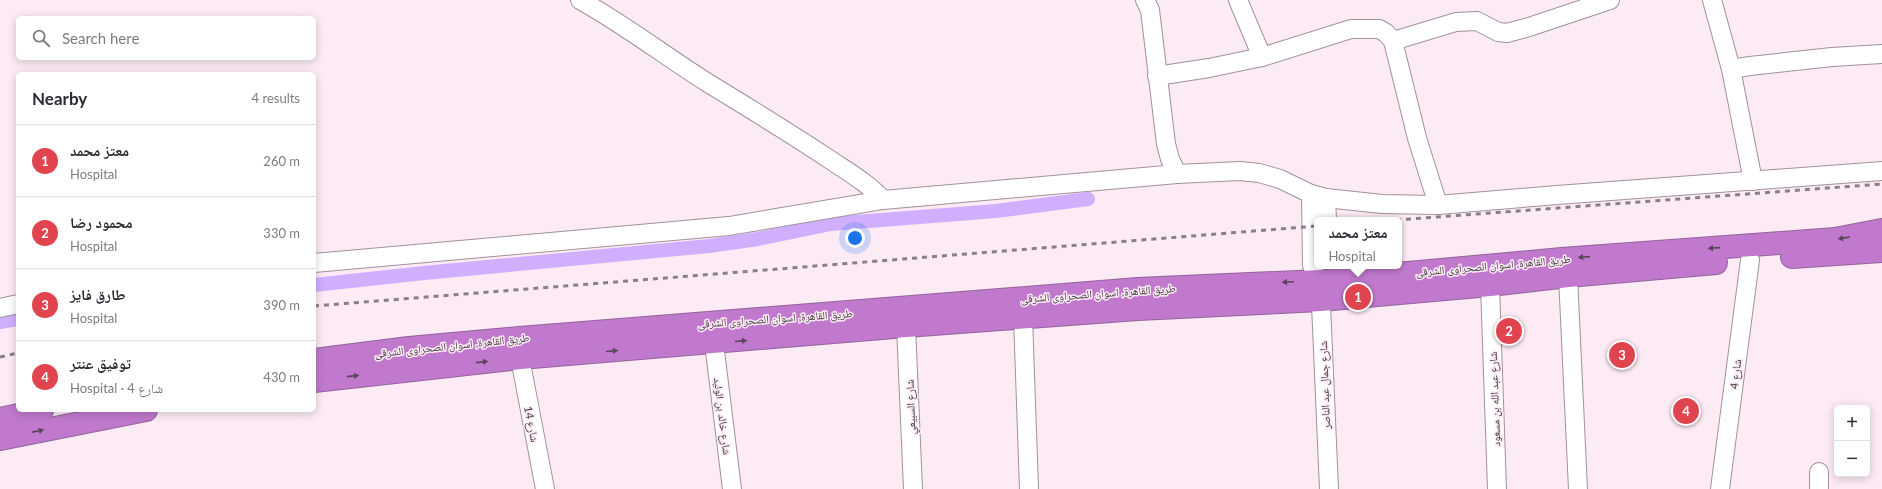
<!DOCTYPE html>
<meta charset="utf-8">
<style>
body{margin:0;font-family:Lato,"Noto Naskh Arabic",sans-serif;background:#f7f7f7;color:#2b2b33}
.controls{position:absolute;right:12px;bottom:12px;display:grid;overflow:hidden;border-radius:6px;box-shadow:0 2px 10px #0003}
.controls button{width:36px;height:36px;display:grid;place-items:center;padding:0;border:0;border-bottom:1px solid #e1e1e2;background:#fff;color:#2b2b33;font:20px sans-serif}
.you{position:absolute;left:855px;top:238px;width:14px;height:14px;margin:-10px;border:3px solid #fff;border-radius:50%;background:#1a73e8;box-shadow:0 0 0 6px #1a73e833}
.badge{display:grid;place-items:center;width:26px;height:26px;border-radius:50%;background:#966217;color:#fff;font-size:13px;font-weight:700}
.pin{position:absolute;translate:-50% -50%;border:2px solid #fff;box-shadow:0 1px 4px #0006}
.popup{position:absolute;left:1314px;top:217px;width:88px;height:52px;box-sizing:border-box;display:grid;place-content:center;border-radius:6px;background:#fff;filter:drop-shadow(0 1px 3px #0005);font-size:13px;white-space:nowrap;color:#7c7c81}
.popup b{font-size:15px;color:#2b2b33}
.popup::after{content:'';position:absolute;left:50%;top:100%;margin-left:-8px;border:8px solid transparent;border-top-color:#fff}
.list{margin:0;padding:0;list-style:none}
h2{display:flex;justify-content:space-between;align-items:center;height:52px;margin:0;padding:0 16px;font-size:17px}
h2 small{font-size:13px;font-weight:400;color:#7c7c81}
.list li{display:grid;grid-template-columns:26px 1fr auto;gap:12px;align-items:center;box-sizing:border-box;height:72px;padding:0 16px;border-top:1px solid #e1e1e2}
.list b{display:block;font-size:15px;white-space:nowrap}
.list p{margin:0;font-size:13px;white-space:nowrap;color:#7c7c81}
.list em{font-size:13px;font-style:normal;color:#7c7c81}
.icon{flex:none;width:22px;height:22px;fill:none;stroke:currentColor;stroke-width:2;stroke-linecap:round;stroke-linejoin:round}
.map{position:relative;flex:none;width:1882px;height:489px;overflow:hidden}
.search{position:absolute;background:#fff;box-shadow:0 2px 10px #0003;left:16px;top:16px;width:300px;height:44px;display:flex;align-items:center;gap:10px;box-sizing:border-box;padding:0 14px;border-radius:6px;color:#7c7c81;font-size:15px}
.panel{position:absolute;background:#fff;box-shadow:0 2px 10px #0003;left:16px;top:72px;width:300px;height:340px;border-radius:6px}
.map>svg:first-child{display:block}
</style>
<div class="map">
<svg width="1882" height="489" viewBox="0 0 1882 489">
<rect width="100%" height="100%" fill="#fceaf5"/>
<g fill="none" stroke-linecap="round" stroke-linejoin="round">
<g stroke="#cfaffe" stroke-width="14">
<path d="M 314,285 L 424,273 L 709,246 L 758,239 L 831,224 L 996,211 L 1088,199"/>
<path d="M 0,322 L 18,319"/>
</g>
<defs>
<g id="minor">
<path d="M 580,0 C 625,25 665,56 708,83 C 749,108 790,133 829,159 C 848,172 868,183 883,200"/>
<path d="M 1145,0 L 1150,10 L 1166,144 L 1170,159 L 1177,174"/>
<path d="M 1238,0 L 1262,57"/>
<path d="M 1712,0 L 1731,69 L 1753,181"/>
<path d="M 1393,41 L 1456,22 L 1477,21 L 1498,32 L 1507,33 L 1529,27 L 1610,0"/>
<path d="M 1731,69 L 1750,66 L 1832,57 L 1882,54"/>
<path d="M 1157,76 L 1209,68 L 1262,57 L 1351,29 L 1379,29 L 1386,33 L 1393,41 L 1417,138 L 1438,205"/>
<path d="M 1311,194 L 1312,265 L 1315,273 L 1320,281 L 1329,489"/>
<path d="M 1326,198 L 1327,220"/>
<path d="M 314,263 L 729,226 L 883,200 L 1177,174 L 1240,171 L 1259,173 L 1280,179 L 1311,194 L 1326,198 L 1382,204 L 1438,205 L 1557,195 L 1882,171"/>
<path d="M 1568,276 L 1578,489"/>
<path d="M 1490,285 L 1497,489"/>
<path d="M 0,308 L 18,304"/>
<path d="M 1023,317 L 1029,489"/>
<path d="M 906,326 L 913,489"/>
<path d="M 714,343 L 732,489"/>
<path d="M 520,358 L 545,489"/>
<path d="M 1819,472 L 1819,489"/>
<path d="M 1720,489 L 1750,260"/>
</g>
<g id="highway">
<path d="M 1792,257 L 1882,251"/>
<path d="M 314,360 L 409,348 L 520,338 L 1138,289 L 1320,281 L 1562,259 L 1835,239 L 1882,230"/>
<path d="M 314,381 L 520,358 L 906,326 L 1138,309 L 1321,300 L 1490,285 L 1568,276 L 1716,263"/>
<path d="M 0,419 L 42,410"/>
<path d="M 0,439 L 146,410"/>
</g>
</defs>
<use href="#minor" stroke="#a2919c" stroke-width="20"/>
<use href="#highway" stroke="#94639b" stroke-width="24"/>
<use href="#minor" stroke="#fff" stroke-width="18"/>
<use href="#highway" stroke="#c079cd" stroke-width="22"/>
<g stroke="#8b7f86" stroke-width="3" stroke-dasharray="5 5" stroke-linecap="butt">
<path d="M 1396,220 L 1882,184"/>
<path d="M 314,306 L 1317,226"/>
<path d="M 0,357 L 18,353"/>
</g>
</g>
<defs><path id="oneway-solid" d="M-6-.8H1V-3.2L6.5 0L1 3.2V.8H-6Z"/></defs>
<g fill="#5a465b">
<use href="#oneway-solid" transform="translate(1844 238) rotate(171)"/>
<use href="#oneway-solid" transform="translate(1714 248) rotate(176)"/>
<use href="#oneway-solid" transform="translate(1584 257) rotate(176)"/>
<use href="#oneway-solid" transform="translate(1288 282) rotate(177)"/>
<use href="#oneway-solid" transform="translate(741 341) rotate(-5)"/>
<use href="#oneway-solid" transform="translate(612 351) rotate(-5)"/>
<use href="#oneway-solid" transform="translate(482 362) rotate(-6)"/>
<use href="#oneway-solid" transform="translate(353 376) rotate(-6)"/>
<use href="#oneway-solid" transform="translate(38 431) rotate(-11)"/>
</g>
<g text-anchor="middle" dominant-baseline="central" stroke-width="3" stroke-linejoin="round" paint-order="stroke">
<g font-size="11" fill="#41393e" stroke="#fceaf5">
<text transform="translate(1493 265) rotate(-5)">طريق القاهرة, اسوان الصحراوى الشرقى</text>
<text transform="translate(1098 293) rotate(-4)">طريق القاهرة, اسوان الصحراوى الشرقى</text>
<text transform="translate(775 318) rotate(-4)">طريق القاهرة, اسوان الصحراوى الشرقى</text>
<text transform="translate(452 345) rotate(-6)">طريق القاهرة, اسوان الصحراوى الشرقى</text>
<text transform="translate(1735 374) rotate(-83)">شارع 4</text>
<text transform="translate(1324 385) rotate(-92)">شارع جمال عبد الناصر</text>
<text transform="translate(1494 399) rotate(-92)">شارع عبد الله بن مسعود</text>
<text transform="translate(910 407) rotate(-92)">شارع السبيعي</text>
<text transform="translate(723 416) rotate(83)">شارع خالد بن الوليد</text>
<text transform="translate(532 424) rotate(79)">شارع 14</text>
</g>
</g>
</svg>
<div class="controls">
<button>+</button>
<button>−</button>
</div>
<div class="you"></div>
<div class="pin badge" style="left:1358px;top:297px;background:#e0444e">1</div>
<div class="popup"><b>معتز محمد</b>Hospital</div>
<div class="pin badge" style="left:1509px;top:331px;background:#e0444e">2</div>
<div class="pin badge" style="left:1622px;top:355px;background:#e0444e">3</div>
<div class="pin badge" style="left:1686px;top:411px;background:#e0444e">4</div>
<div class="search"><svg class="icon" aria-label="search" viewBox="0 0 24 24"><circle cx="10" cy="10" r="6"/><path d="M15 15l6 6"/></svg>Search here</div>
<section class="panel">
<h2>Nearby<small>4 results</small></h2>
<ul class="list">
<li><span class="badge" style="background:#e0444e">1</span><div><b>معتز محمد</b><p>Hospital</p></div><em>260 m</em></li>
<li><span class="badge" style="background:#e0444e">2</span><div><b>محمود رضا</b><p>Hospital</p></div><em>330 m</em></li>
<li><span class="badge" style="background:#e0444e">3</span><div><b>طارق فايز</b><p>Hospital</p></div><em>390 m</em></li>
<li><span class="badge" style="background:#e0444e">4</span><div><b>توفيق عنتر</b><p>Hospital · شارع 4</p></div><em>430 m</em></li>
</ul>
</section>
</div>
